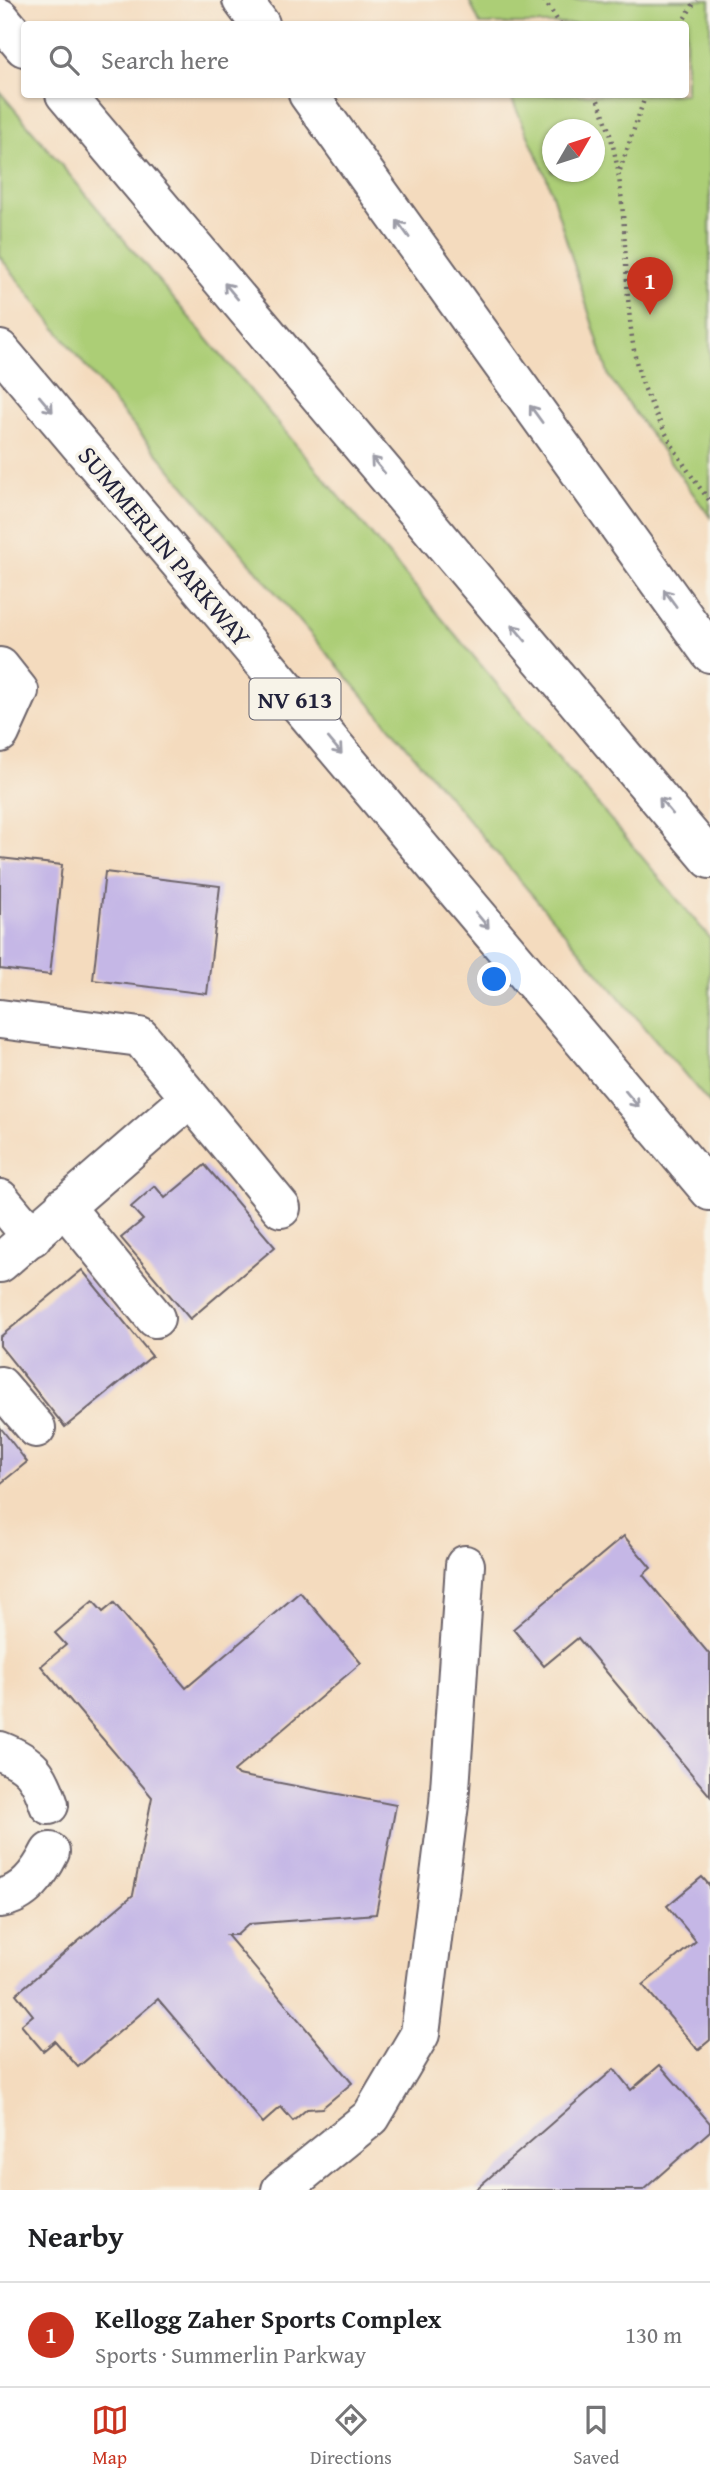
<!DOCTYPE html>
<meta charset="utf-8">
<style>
body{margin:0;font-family:"Gentium Book Plus",serif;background:#f2f2f2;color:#202124}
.compass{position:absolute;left:542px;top:119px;width:63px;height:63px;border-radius:50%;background:#fff;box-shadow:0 2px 5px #0004;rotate:51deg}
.you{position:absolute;left:495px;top:980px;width:24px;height:24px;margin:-18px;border:5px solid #fff;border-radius:50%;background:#1a73e8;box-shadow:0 0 0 10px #1a73e833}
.badge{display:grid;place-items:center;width:46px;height:46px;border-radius:50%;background:#c8321e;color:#fff;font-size:23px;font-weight:700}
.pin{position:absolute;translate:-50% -58px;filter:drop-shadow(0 2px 4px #0008)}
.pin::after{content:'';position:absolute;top:37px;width:24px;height:21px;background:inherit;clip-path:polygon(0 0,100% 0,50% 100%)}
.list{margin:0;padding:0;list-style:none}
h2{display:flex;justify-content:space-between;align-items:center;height:91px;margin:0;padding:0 28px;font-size:30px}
h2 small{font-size:23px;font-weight:400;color:#757577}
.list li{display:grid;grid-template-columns:46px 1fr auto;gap:21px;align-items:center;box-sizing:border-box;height:105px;padding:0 28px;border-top:2px solid #e0e0e0}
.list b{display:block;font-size:26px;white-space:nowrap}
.list p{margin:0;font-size:23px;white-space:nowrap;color:#757577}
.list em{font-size:23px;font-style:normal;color:#757577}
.icon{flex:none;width:38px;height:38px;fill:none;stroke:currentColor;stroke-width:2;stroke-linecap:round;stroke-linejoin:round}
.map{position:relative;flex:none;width:710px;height:2190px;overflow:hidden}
.search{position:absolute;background:#fff;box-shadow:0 2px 5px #0004;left:21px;right:21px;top:21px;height:77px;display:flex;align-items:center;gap:18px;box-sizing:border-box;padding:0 24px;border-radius:7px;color:#757577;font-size:26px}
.sheet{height:196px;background:#fff}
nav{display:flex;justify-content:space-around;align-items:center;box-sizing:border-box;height:98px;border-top:2px solid #e0e0e0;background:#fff;font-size:19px;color:#757577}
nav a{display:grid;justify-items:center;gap:4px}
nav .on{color:#c8321e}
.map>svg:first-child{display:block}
</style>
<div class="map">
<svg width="710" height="2190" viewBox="0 0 710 2190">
<rect width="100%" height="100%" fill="#f7f3e8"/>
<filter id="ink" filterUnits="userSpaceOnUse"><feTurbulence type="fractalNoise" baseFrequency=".0143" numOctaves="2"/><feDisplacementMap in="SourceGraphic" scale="14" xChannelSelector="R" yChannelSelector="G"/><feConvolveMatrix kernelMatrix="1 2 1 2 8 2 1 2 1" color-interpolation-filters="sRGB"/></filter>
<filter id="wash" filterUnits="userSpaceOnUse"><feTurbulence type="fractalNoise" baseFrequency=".00686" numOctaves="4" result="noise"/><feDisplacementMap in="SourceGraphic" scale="28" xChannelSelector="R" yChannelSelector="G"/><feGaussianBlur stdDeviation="1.57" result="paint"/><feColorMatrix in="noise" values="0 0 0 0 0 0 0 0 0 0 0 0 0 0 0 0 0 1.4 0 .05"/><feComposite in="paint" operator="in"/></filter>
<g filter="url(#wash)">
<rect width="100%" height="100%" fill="#f4dbbe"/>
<g fill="#acce76" stroke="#677858" stroke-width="2" fill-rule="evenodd">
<path d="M 469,0 L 710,0 L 710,517 L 609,377 L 547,178 L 510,95 L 686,94 L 686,24 L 480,24 ZM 552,130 L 594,130 L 594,172 L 552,172 Z"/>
<path d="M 0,92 L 710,938 L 710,1104 L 116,405 L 0,257 Z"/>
</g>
<g id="blocks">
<g fill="#c5b7e6">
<path d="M 0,858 L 62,865 L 50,975 L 0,969 Z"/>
<path d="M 105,872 L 220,886 L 207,994 L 93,980 Z"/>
<path d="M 205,1165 L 275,1247 L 190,1319 L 121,1238 L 143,1220 L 131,1207 L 155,1186 L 165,1198 Z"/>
<path d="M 82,1270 L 152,1356 L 65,1427 L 0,1346 L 0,1337 Z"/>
<path d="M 0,1427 L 27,1462 L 0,1484 Z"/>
<path d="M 624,1536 L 651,1568 L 643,1575 L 710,1655 L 710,1796 L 578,1638 L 544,1666 L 513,1629 Z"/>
<path d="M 300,1592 L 361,1663 L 234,1771 L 238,1775 L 396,1805 L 376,1914 L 249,1924 L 237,1935 L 227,1935 L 352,2083 L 322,2108 L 307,2109 L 293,2121 L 281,2107 L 263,2123 L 158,1999 L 78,2067 L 55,2041 L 43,2051 L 21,2025 L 33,2015 L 16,1994 L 133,1895 L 152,1797 L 41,1666 L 66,1645 L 55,1633 L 93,1601 L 103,1612 L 114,1603 L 186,1688 Z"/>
<path d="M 702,1877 L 710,1886 L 710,2040 L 698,2050 L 643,1985 L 696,1941 L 667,1906 Z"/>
<path d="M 660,2065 L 710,2123 L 710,2131 L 643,2190 L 475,2190 L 614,2069 L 631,2090 Z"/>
</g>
</g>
</g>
<g filter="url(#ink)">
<use href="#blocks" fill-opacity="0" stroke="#6c6369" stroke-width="2"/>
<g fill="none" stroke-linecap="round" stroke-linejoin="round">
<defs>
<g id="minor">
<path d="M 0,667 L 19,691 L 0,733"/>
<path d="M 0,1019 L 140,1037 L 281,1208"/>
<path d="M 0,1199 L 32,1237"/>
<path d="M 64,1206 L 155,1318"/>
<path d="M 0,1263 L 189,1099"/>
<path d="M 0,1386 L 36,1428"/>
<path d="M 0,1751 C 31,1763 39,1774 49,1805"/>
<path d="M 0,1898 C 25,1895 40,1872 50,1852"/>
<path d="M 281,2190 L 371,2117 L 420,2034 L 449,1804 L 465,1565"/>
</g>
<g id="highway">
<path d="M 242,0 L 260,24"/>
<path d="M 0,18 L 24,47"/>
<path d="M 65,94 L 710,859"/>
<path d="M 308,94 L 710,653"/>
<path d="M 0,350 L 710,1191"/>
</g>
</defs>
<use href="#minor" stroke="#6c6369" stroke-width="42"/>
<use href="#highway" stroke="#6c6369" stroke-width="42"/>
<g stroke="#6c6369" stroke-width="4.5" stroke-dasharray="2 5" stroke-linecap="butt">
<path d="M 544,0 L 560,24"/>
<path d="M 681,24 L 696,0"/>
<path d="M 595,94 C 634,176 619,269 635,356 C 642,398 683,468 710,501"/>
<path d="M 620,170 L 646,94"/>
</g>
<use href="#minor" stroke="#fff" stroke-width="38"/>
<use href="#highway" stroke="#fff" stroke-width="38"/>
</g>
<defs><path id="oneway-shaft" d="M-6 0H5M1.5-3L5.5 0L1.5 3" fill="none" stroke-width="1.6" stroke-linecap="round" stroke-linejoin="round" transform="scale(1.75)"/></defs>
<g stroke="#9c9ca7">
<use href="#oneway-shaft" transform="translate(403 229) rotate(-126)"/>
<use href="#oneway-shaft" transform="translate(231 291) rotate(-130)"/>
<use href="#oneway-shaft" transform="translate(46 404) rotate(50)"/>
<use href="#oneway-shaft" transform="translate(536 414) rotate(-126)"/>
<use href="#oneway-shaft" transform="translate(378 465) rotate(-130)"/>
<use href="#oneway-shaft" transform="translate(670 598) rotate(-126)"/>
<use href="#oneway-shaft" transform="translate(519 633) rotate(-130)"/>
<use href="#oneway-shaft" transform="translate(335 746) rotate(50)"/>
<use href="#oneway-shaft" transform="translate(666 806) rotate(-130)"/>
<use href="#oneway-shaft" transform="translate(482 920) rotate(50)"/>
<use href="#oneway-shaft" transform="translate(632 1099) rotate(50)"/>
</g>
</g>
<g text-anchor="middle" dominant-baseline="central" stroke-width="7" stroke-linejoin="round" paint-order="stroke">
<rect fill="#f7f3e8" stroke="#62616f" stroke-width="2" x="249.5" y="678.5" width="91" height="41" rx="5"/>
<g font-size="24" font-weight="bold" fill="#22223b">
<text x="295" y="699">NV 613</text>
</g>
<g font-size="26" fill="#22223b" stroke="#f7f3e8">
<text transform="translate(165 546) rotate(50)">SUMMERLIN PARKWAY</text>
</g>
</g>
</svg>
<svg class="compass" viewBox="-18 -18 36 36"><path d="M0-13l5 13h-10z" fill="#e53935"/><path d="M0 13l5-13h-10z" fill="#757577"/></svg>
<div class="you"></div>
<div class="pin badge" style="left:650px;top:315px">1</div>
<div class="search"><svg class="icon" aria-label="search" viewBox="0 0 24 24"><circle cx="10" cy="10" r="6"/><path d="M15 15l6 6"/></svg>Search here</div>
</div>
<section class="sheet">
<h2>Nearby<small></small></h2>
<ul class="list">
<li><span class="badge">1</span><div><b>Kellogg Zaher Sports Complex</b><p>Sports · Summerlin Parkway</p></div><em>130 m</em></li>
</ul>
</section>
<nav>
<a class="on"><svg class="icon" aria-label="map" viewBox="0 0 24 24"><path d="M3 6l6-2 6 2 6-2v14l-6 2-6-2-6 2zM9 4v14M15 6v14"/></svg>Map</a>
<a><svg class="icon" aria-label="directions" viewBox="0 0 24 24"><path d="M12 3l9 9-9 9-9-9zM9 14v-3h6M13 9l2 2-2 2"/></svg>Directions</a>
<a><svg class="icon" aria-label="saved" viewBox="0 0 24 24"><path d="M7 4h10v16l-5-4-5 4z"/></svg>Saved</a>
</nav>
